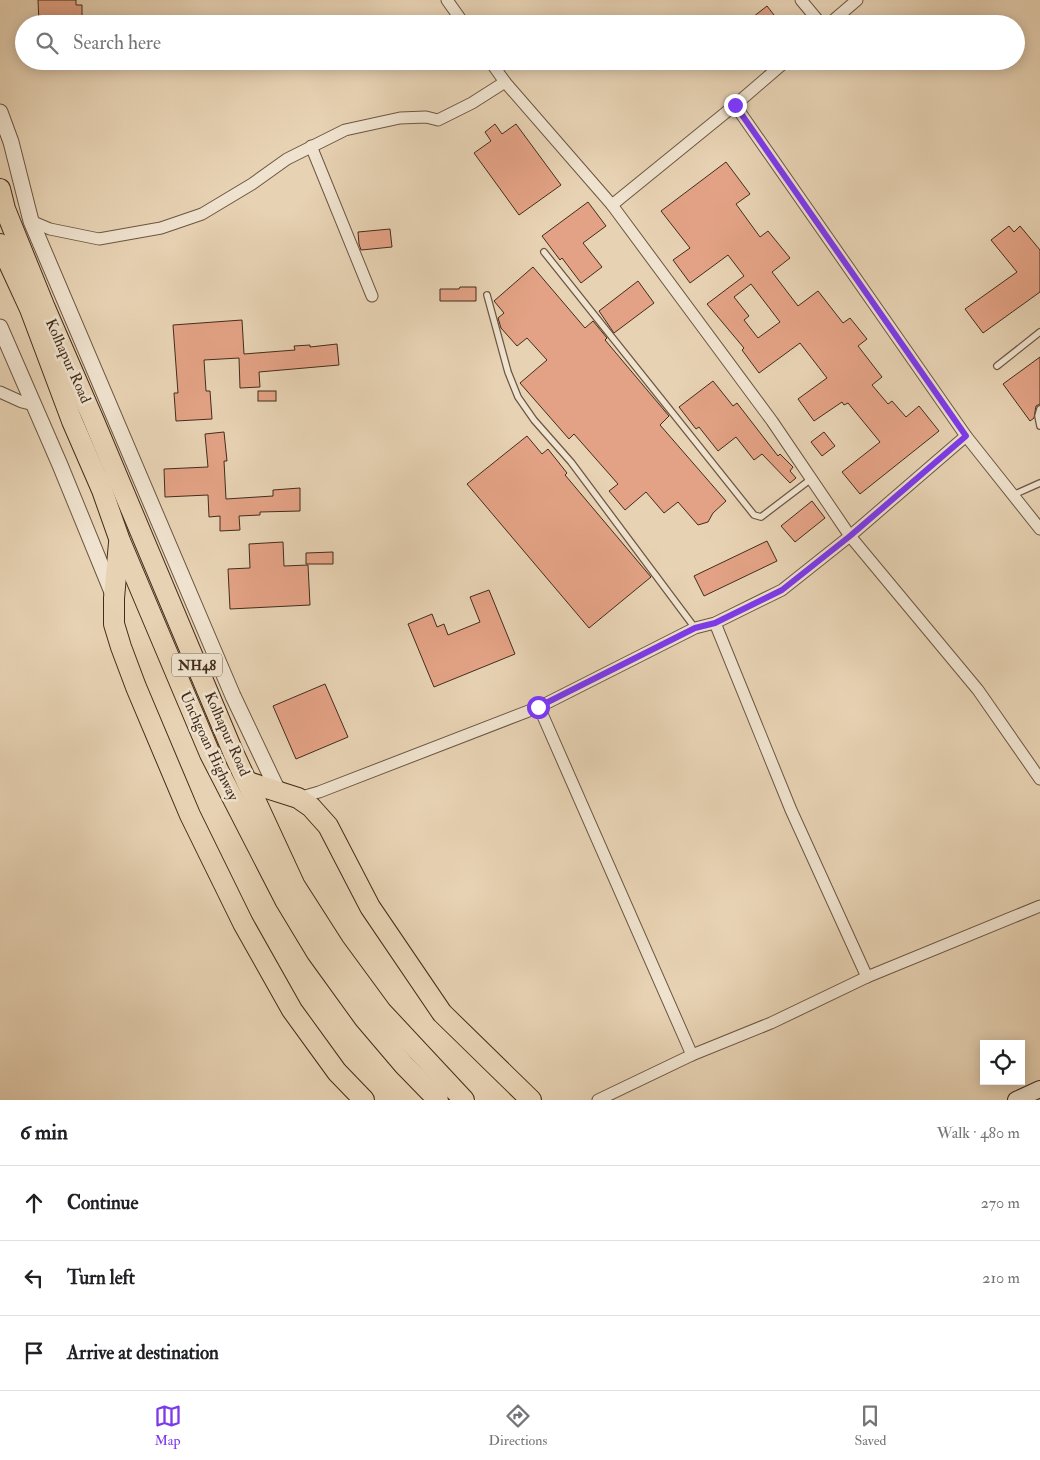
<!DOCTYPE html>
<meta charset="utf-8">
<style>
body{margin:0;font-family:"IM FELL Double Pica",serif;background:#f2f2f2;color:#202124}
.controls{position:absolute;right:15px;bottom:15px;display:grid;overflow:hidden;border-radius:0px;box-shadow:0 2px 12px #0003}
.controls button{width:45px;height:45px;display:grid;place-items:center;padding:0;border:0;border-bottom:1px solid #e0e0e0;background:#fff;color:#202124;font:25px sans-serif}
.stop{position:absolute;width:15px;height:15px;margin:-11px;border:4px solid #7c3aed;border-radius:50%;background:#fff}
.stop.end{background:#7c3aed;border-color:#fff;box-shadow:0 1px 5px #0008}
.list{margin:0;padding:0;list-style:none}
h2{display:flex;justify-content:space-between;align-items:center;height:65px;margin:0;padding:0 20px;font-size:21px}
h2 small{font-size:16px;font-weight:400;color:#757577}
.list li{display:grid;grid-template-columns:32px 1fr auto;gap:15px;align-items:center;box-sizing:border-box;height:75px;padding:0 20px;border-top:1px solid #e0e0e0}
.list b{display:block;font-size:19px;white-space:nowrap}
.list em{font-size:16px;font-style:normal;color:#757577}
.icon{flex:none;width:28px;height:28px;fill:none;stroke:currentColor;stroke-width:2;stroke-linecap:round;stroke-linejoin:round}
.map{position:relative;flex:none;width:1040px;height:1100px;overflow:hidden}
.search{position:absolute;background:#fff;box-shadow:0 2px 12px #0003;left:15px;right:15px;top:15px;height:55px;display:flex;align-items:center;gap:12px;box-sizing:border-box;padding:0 18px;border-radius:28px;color:#757577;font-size:19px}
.sheet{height:290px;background:#fff}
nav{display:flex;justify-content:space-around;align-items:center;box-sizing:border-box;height:70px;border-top:1px solid #e0e0e0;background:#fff;font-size:14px;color:#757577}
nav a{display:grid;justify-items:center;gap:2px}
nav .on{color:#7c3aed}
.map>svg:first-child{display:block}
</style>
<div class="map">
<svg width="1040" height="1100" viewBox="0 0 1040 1100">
<rect width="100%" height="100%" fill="#e7d2b3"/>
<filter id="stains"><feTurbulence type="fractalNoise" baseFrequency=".004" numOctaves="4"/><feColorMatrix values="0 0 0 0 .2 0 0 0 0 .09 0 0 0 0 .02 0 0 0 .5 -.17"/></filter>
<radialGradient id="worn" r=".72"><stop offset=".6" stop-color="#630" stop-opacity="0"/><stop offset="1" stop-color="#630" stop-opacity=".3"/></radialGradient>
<g fill="#e3a285" stroke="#432c1b" fill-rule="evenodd">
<path d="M 38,0 L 76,0 L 76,5 L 82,5 L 82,16 L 70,16 L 70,24 L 39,24 Z"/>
<path d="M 767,6 L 781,24 L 744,24 Z"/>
<path d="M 495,124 L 502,134 L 516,124 L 561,185 L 519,215 L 474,153 L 491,141 L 485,132 Z"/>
<path d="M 726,162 L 750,194 L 736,204 L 760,237 L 768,231 L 790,258 L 772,272 L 798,306 L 818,291 L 843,323 L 850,318 L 867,339 L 858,346 L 882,377 L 872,385 L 888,404 L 892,401 L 906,417 L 919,406 L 939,431 L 860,494 L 842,472 L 880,442 L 848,403 L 844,405 L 842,402 L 814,421 L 798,399 L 827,378 L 800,343 L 759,373 L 742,350 L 744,348 L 707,304 L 744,276 L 728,255 L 690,283 L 673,260 L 690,248 L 661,211 ZM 751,284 L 780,322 L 758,338 L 744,320 L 749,316 L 734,297 Z"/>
<path d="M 588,202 L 606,226 L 583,243 L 602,267 L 581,283 L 562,258 L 560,260 L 542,236 Z"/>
<path d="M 1009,226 L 1014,232 L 1020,226 L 1040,250 L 1040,292 L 983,333 L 965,309 L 1017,272 L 991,240 Z"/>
<path d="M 390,229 L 392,247 L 361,250 L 359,244 L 358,232 Z"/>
<path d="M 533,267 L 585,328 L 593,321 L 607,338 L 605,340 L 669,416 L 660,425 L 726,501 L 713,513 L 708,522 L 698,525 L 678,502 L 664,513 L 646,492 L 625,510 L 609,491 L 618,484 L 574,434 L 569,439 L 520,383 L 547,360 L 527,338 L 517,346 L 501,328 L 498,318 L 504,313 L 494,301 Z"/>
<path d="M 638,281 L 654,303 L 614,333 L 599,311 Z"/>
<path d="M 460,287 L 476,287 L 476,301 L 440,301 L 440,289 L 459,289 Z"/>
<path d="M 242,320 L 244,354 L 295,350 L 294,346 L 310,345 L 310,347 L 337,344 L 339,365 L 259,372 L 260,387 L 240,388 L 239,358 L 204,360 L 206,391 L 210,391 L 212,419 L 176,421 L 174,393 L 178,393 L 173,325 Z"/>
<path d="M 1040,357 L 1040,404 L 1036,406 L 1034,418 L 1030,421 L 1003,384 Z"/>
<path d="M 713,381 L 733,406 L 737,403 L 778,456 L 780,454 L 793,467 L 790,471 L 796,478 L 790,483 L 762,454 L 754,460 L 736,437 L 718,451 L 699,427 L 696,429 L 679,407 Z"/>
<rect x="258" y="391" width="18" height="10"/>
<path d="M 224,432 L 227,461 L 224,461 L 226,499 L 273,496 L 273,490 L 300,488 L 300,511 L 260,512 L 260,515 L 239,516 L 240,530 L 220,531 L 220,516 L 209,517 L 208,495 L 165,497 L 164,469 L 208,467 L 205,434 Z"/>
<path d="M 824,432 L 835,446 L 822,456 L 811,442 Z"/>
<path d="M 527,436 L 542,454 L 548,449 L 567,473 L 565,475 L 651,577 L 589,628 L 467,484 Z"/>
<path d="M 812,501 L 825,518 L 795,542 L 781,526 Z"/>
<path d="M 767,541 L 777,561 L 704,596 L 694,576 Z"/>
<path d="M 283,542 L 284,566 L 308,565 L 310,605 L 230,609 L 228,569 L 250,568 L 249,544 Z"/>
<path d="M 333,552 L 333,564 L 306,564 L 306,553 Z"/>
<path d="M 489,590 L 515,654 L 434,687 L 408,624 L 432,614 L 437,627 L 444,624 L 448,635 L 480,622 L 470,597 Z"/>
<path d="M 325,684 L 348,737 L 296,759 L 273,706 Z"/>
</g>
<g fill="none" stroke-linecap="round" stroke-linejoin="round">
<defs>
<g id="service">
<path d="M 544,252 L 754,515 L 761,517 L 811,479"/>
<path d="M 487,295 L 508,372 L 518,397 L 534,420 L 571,462 L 695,628"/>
<path d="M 997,366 L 1040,332"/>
<path d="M 1040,409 L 1038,416 L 1040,426"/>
<path d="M 1013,495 L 1040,483"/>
</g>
<g id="minor">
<path d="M 447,0 L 464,24"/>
<path d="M 801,0 L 821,24"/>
<path d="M 829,24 L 857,0"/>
<path d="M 490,61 L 505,82 L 612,205 L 772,421 L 850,536 L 978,690 L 1040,779"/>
<path d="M 735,105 L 966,436 L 1040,529"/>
<path d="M 311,146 L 372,296"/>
<path d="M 612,205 L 735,105 L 786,61"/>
<path d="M 31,221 L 50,229 L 99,239 L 161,228 L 202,214 L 252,184 L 287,159 L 345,130 L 400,118 L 426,117 L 438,120 L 472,103 L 505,82"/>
<path d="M 0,392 L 22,402 L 34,405"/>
<path d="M 715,623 L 791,810 L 867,977"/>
<path d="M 539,707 L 692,1055"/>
<path d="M 298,798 L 319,792 L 539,707 L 695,628 L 715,623 L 782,590 L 850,536 L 966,436"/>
<path d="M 598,1100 L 692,1055 L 771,1023 L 867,977 L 1040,906"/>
</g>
<g id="tertiary">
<path d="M 0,112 L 11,142 L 31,221 L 233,696 L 278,791"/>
<path d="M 0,327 L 60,465 L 114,597"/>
</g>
<path id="secondary" d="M 1016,1100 L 1040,1089"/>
<g id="trunk">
<path d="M 0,189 L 5,209 L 45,308 L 94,421 L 233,752 L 295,886 L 334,947 L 381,1011 L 464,1100"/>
<path d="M 0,244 L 30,309 L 72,421 L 102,490 L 120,541 L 210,754 L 285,900 L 317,953 L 364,1018 L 404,1065 L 438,1100"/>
<path d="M 119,543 L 114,598 L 114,624 L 121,647 L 136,687 L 190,815 L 243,923 L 292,1010 L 337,1072 L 364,1100"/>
<path d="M 248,782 L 298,798 L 311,807 L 328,826 L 370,907 L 442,1013 L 531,1100"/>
</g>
</defs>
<use href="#service" stroke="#6c5641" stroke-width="8"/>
<use href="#minor" stroke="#6c5641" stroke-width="13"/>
<use href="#tertiary" stroke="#6c5641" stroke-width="17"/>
<use href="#secondary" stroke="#432c1b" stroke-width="18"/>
<use href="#trunk" stroke="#432c1b" stroke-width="22"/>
<use href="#service" stroke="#efe2ce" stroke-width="5.5"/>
<use href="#minor" stroke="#efe2ce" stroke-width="11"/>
<use href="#tertiary" stroke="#efe2ce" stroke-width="15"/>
<use href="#secondary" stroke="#efe2ce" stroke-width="16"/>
<use href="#trunk" stroke="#e7d2b3" stroke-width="20"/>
</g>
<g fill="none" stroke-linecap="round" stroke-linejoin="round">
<path stroke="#7c3aed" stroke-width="6" d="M 538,707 L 695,628 L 715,623 L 782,590 L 850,536 L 966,436 L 735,105"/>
</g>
<g text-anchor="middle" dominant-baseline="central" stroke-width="5" stroke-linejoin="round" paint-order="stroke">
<rect fill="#efe2ce" stroke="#776351" stroke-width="1" x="172" y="653.5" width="50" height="23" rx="4"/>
<g font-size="14" font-weight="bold" fill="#432c1b">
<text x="197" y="665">NH48</text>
</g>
<g font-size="15" fill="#432c1b" stroke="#efe2ce">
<text transform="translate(68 361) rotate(66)">Kolhapur Road</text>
<text transform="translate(227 734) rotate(66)">Kolhapur Road</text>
<text transform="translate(209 746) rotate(65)">Unchgoan Highway</text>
</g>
</g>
<rect width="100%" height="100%" filter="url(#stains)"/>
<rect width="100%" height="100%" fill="url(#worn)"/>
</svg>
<div class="controls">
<button><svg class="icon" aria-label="locate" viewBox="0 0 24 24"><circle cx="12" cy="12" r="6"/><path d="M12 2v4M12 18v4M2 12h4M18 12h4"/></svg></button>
</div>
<div class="stop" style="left:538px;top:707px"></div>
<div class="stop end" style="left:735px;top:105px"></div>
<div class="search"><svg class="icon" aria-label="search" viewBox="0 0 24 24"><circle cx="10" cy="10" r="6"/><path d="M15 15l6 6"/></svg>Search here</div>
</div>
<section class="sheet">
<h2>6 min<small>Walk · 480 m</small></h2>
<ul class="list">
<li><svg class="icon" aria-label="ahead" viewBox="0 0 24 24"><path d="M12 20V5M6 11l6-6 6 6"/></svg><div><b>Continue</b></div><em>270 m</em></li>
<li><svg class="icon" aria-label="left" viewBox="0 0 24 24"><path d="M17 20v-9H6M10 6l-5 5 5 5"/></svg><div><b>Turn left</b></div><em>210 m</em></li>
<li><svg class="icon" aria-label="arrive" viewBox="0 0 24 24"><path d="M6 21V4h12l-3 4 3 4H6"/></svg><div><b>Arrive at destination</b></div></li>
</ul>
</section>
<nav>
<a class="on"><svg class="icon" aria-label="map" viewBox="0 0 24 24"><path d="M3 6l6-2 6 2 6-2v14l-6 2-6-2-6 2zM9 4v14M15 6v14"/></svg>Map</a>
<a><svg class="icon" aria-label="directions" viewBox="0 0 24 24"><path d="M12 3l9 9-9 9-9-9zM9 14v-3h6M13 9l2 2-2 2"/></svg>Directions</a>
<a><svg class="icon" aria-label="saved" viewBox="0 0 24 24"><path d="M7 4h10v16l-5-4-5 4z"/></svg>Saved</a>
</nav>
